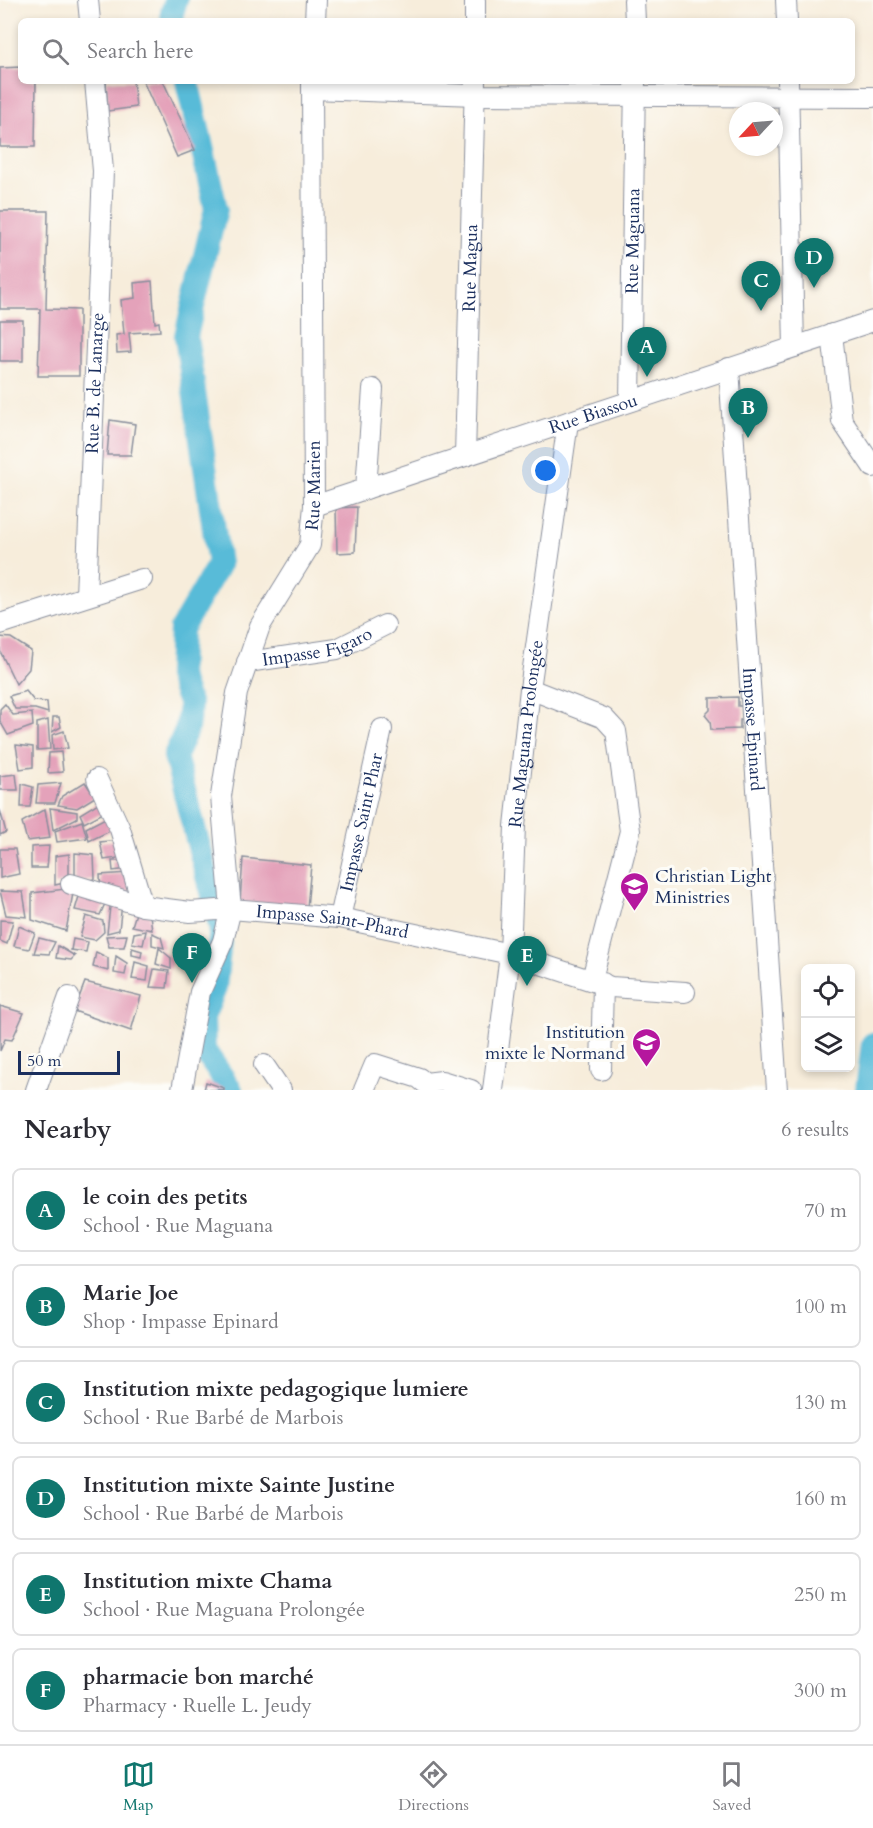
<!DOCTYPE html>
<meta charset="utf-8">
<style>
body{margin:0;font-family:Cardo,serif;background:#f7f7f7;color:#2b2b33}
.controls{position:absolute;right:18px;bottom:18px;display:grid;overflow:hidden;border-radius:9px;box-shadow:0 3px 9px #0003}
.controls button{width:54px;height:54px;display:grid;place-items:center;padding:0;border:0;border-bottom:2px solid #e1e1e2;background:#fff;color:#2b2b33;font:30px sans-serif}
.compass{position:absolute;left:729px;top:102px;width:54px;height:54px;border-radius:50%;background:#fff;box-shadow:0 3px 9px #0003;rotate:244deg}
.scale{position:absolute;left:18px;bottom:15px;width:102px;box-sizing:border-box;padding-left:6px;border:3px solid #1b2f5e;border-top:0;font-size:16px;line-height:21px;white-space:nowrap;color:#1b2f5e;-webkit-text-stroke:4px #fdfcf7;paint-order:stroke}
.you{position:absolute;left:546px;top:471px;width:21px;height:21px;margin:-15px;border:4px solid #fff;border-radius:50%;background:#1a73e8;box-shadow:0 0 0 9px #1a73e833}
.badge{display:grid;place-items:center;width:39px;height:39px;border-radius:50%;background:#0f766e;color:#fff;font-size:20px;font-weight:700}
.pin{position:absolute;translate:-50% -50px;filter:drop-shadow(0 2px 3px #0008)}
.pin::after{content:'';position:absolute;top:32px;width:21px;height:18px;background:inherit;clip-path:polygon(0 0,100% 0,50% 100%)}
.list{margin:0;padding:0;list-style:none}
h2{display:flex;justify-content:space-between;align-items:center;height:78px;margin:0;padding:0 24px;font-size:26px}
h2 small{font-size:20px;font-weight:400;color:#7c7c81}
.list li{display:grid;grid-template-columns:39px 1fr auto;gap:18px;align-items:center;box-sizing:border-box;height:84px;margin:0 12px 12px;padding:0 12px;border:2px solid #e1e1e2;border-radius:9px}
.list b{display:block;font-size:22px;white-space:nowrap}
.list p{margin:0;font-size:20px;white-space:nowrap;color:#7c7c81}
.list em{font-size:20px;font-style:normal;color:#7c7c81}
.icon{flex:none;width:33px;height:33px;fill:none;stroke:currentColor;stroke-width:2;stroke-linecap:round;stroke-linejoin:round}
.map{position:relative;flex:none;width:873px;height:1090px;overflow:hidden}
.search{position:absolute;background:#fff;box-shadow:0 3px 9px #0003;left:18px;right:18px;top:18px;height:66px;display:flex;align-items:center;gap:15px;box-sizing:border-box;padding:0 21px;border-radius:9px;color:#7c7c81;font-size:22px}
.sheet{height:654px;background:#fff}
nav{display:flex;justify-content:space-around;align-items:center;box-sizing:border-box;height:84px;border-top:2px solid #e1e1e2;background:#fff;font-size:16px;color:#7c7c81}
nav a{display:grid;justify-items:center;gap:3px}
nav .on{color:#0f766e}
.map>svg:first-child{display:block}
</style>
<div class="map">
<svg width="873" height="1090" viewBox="0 0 873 1090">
<rect width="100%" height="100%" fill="#fdfcf7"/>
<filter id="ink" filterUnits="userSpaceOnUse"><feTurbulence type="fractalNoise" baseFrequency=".0167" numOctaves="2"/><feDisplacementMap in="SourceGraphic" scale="12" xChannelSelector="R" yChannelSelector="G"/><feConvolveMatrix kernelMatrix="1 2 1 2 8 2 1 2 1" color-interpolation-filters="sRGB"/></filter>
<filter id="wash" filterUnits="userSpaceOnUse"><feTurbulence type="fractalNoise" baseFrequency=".008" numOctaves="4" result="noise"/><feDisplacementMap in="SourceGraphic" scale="24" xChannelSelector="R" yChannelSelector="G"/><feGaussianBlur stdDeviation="1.35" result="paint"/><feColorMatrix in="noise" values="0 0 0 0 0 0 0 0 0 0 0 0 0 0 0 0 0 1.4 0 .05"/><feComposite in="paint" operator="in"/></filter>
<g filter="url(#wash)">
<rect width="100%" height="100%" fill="#f7eddb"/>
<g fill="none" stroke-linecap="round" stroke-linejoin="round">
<g stroke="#59bbd8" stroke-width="24">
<path d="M 173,21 L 172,13 L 176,0"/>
<path d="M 187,81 L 216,209 L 186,336 L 219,564 L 181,629 L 179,676 L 190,705 L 187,728 L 175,756 L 221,929 L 215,988 L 203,1017 L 204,1050 L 231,1090"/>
<path d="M 867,1090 L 873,1044"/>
</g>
</g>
<g id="blocks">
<g fill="#e4a2ba">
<path d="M 21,67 L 21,81 L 36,81 L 35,147 L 0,147 L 0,68 Z"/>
<path d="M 106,81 L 133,81 L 136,107 L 108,111 Z"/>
<path d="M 143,81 L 163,81 L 195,150 L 177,157 Z"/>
<path d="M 0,211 L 48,211 L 46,309 L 79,310 L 79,376 L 38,376 L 40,309 L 0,309 Z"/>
<path d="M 152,281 L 155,323 L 159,322 L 160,331 L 129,333 L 131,352 L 117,353 L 116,335 L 124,334 L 121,300 L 135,298 L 134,283 Z"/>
<rect x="0" y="320" width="23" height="41"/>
<path d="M 110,420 L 135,424 L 131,455 L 107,455 Z"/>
<path d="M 357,507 L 355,552 L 337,553 L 336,508 Z"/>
<path d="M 0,637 L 11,638 L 31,651 L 29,669 L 16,684 L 0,651 Z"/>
<path d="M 26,691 L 34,701 L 47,702 L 48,713 L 35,709 L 15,709 L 9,696 Z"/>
<path d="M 738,697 L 738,706 L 743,706 L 744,720 L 740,720 L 740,729 L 711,730 L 710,721 L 705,715 L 710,710 L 710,698 Z"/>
<path d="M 5,704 L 13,715 L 32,713 L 33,726 L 8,735 L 0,721 L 0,709 Z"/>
<path d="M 53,717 L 59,717 L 61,727 L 52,732 Z"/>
<path d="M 48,720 L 50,749 L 37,750 L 37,723 Z"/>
<path d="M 64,731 L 68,748 L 53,750 L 52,735 Z"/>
<path d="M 16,745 L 33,747 L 33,767 L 20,769 Z"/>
<path d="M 61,752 L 63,772 L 48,773 L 49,753 Z"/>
<path d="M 16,774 L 18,790 L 0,790 L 0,776 Z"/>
<path d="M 85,782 L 95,797 L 77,808 L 58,805 L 62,796 Z"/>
<path d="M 61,783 L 55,803 L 36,803 L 38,785 Z"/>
<path d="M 22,784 L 33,787 L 30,807 L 21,807 Z"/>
<path d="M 103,800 L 109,810 L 84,823 L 80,814 Z"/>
<path d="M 50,808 L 77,812 L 77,818 L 53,830 Z"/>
<path d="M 45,809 L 50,838 L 27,841 L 22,822 Z"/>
<path d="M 0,810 L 6,832 L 0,835 Z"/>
<path d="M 113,814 L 116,828 L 89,841 L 86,828 Z"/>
<path d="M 82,821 L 87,838 L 57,842 L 55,831 Z"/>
<path d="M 118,840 L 125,857 L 104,860 L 100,842 Z"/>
<path d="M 49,846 L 47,868 L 31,868 L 31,847 Z"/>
<path d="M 0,849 L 15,849 L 19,874 L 0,878 Z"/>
<path d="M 75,853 L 94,855 L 95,879 L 75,882 Z"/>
<path d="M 69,854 L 69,882 L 55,885 L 55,856 Z"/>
<path d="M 243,858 L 311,865 L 307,908 L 240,902 Z"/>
<path d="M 112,861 L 126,861 L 128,869 L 113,871 Z"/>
<path d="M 128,873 L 130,891 L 101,894 L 100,875 Z"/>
<path d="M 74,888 L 66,931 L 32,920 L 32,893 Z"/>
<path d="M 0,891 L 23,892 L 27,917 L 6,915 Z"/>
<path d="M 80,893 L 107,899 L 100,915 L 75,910 Z"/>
<path d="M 122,903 L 119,930 L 107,933 L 110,907 Z"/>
<path d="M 136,913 L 150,915 L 152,930 L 132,926 Z"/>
<path d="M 86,916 L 103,921 L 104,932 L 95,940 L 80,937 Z"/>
<path d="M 0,920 L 13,921 L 7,944 L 0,941 Z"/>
<path d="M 19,926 L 35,933 L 29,949 L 14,946 Z"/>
<path d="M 146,931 L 143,945 L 132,943 L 134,933 Z"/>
<path d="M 152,933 L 161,937 L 164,948 L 152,945 Z"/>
<path d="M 127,935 L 124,947 L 109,947 L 106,936 Z"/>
<path d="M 39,938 L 55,942 L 49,954 L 34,953 Z"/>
<path d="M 73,939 L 88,942 L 86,952 L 71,950 Z"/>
<path d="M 58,946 L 75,956 L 71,960 L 56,958 Z"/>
<path d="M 132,948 L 142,951 L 141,957 L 132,955 Z"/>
<path d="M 159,948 L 171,958 L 171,969 L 156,964 Z"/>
<path d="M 96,952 L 108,958 L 108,971 L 93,967 Z"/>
<path d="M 116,956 L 127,963 L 125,975 L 114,973 Z"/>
<path d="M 135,962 L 149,966 L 147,981 L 132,979 Z"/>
<path d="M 154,969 L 169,971 L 167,988 L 150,987 Z"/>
<path d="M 85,982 L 141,996 L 131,1031 L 74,1011 Z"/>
<path d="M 0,1006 L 24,1013 L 12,1040 L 5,1039 L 0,1051 Z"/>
<path d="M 206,1082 L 224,1088 L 224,1090 L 204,1090 Z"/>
</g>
</g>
</g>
<g filter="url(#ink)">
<use href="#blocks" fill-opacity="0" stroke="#898e9c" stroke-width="1.5"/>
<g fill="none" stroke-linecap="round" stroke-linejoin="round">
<defs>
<g id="minor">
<path d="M 88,0 L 90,21"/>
<path d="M 634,0 L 635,21"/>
<path d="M 786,0 L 787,21"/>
<path d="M 315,21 L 316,0"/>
<path d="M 475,21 L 475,0"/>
<path d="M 788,81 L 794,347"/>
<path d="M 312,89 L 475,95 L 873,97"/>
<path d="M 832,334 L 842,421 L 873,467"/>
<path id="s1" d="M 729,368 L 777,1090"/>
<path id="s2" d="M 630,401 L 635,81"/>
<path id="s3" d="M 465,456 L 475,81"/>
<path d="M 366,489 L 373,389"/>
<path id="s4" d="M 314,506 L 873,321"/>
<path id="s5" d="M 86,596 L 103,171 L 95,81"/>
<path d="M 0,624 L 142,579"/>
<path id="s6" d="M 247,662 L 337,649 L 385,625"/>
<path d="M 530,689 L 604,718 L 616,731 L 630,831 L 592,979"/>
<path d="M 97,779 L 120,829 L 143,906"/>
<path id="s7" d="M 71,884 L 143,906 L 190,912 L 231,909 L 340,918 L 510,954 L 611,987 L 685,992"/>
<path id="s8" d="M 340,918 L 382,729"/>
<path d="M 264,1065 L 281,1090"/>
<path d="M 601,1070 L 603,983"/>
<path d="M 36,1090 L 69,997"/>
<path id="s9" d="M 182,1090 L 200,992 L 223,941 L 231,909 L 221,796 L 237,693 L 260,626 L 310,545 L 314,506 L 312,81"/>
<path d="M 364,1090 L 375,1064 L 419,1078 L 425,1083 L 442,1081 L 471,1090"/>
<path id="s10" d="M 493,1090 L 510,954 L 515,826 L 530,689 L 568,422"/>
</g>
</defs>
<use href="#minor" stroke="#898e9c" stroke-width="22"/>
<use href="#minor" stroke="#fff" stroke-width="20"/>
</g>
</g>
<defs>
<symbol id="school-pin" viewBox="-11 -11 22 30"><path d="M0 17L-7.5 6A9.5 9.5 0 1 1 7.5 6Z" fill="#b5179e" stroke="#fdfcf7"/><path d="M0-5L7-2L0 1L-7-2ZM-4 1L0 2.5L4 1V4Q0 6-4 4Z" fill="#fff"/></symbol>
</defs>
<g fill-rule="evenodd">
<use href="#school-pin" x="618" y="870" width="33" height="45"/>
<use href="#school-pin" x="630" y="1026" width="33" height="45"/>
</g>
<g text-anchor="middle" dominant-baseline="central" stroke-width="6" stroke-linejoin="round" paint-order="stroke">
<g font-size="18" fill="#1b2f5e" stroke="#fdfcf7">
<text stroke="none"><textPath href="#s2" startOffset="160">Rue Maguana</textPath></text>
<text stroke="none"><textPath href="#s3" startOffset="188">Rue Magua</textPath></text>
<text stroke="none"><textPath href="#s5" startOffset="213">Rue B. de Lanarge</textPath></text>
<text stroke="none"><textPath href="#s4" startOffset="294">Rue Biassou</textPath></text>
<text stroke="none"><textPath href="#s9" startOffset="632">Rue Marien</textPath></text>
<text stroke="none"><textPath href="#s6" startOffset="72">Impasse Figaro</textPath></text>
<text stroke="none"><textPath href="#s1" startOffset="362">Impasse Epinard</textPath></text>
<text stroke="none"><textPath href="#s10" startOffset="358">Rue Maguana Prolongée</textPath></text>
<text stroke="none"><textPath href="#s8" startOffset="98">Impasse Saint Phar</textPath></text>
<text stroke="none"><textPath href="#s7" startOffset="266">Impasse Saint-Phard</textPath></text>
</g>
<g font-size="18" fill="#1b2f5e" stroke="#fdfcf7" text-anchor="start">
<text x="655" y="876">Christian Light<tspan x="655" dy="21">Ministries</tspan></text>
<text x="625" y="1032" text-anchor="end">Institution<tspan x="625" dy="21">mixte le Normand</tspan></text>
</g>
</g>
</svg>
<div class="controls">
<button><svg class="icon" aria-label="locate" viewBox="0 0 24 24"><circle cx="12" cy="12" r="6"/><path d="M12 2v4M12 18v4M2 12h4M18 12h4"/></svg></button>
<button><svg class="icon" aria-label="layers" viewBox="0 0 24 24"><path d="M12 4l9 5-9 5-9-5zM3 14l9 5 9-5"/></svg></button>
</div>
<svg class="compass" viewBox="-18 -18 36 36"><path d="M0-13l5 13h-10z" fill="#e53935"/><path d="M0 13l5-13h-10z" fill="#7c7c81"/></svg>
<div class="scale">50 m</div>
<div class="you"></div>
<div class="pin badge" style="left:647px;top:377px">A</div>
<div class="pin badge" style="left:748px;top:438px">B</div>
<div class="pin badge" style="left:761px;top:311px">C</div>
<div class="pin badge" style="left:814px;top:288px">D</div>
<div class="pin badge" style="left:527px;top:986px">E</div>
<div class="pin badge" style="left:192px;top:983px">F</div>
<div class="search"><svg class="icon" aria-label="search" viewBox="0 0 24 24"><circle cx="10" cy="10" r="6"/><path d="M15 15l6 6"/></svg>Search here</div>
</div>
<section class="sheet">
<h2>Nearby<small>6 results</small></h2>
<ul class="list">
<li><span class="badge">A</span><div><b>le coin des petits</b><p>School · Rue Maguana</p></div><em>70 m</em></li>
<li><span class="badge">B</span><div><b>Marie Joe</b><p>Shop · Impasse Epinard</p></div><em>100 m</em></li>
<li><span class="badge">C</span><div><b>Institution mixte pedagogique lumiere</b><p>School · Rue Barbé de Marbois</p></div><em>130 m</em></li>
<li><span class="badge">D</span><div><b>Institution mixte Sainte Justine</b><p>School · Rue Barbé de Marbois</p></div><em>160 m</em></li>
<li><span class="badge">E</span><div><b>Institution mixte Chama</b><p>School · Rue Maguana Prolongée</p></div><em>250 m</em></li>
<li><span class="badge">F</span><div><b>pharmacie bon marché</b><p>Pharmacy · Ruelle L. Jeudy</p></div><em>300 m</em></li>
</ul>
</section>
<nav>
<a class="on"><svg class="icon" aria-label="map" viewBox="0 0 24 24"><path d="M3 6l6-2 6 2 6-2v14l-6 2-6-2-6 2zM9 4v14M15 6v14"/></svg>Map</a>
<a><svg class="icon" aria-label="directions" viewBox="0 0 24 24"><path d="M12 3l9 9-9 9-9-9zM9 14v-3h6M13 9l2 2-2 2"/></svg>Directions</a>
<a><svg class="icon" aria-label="saved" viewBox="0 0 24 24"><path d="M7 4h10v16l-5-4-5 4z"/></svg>Saved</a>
</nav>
